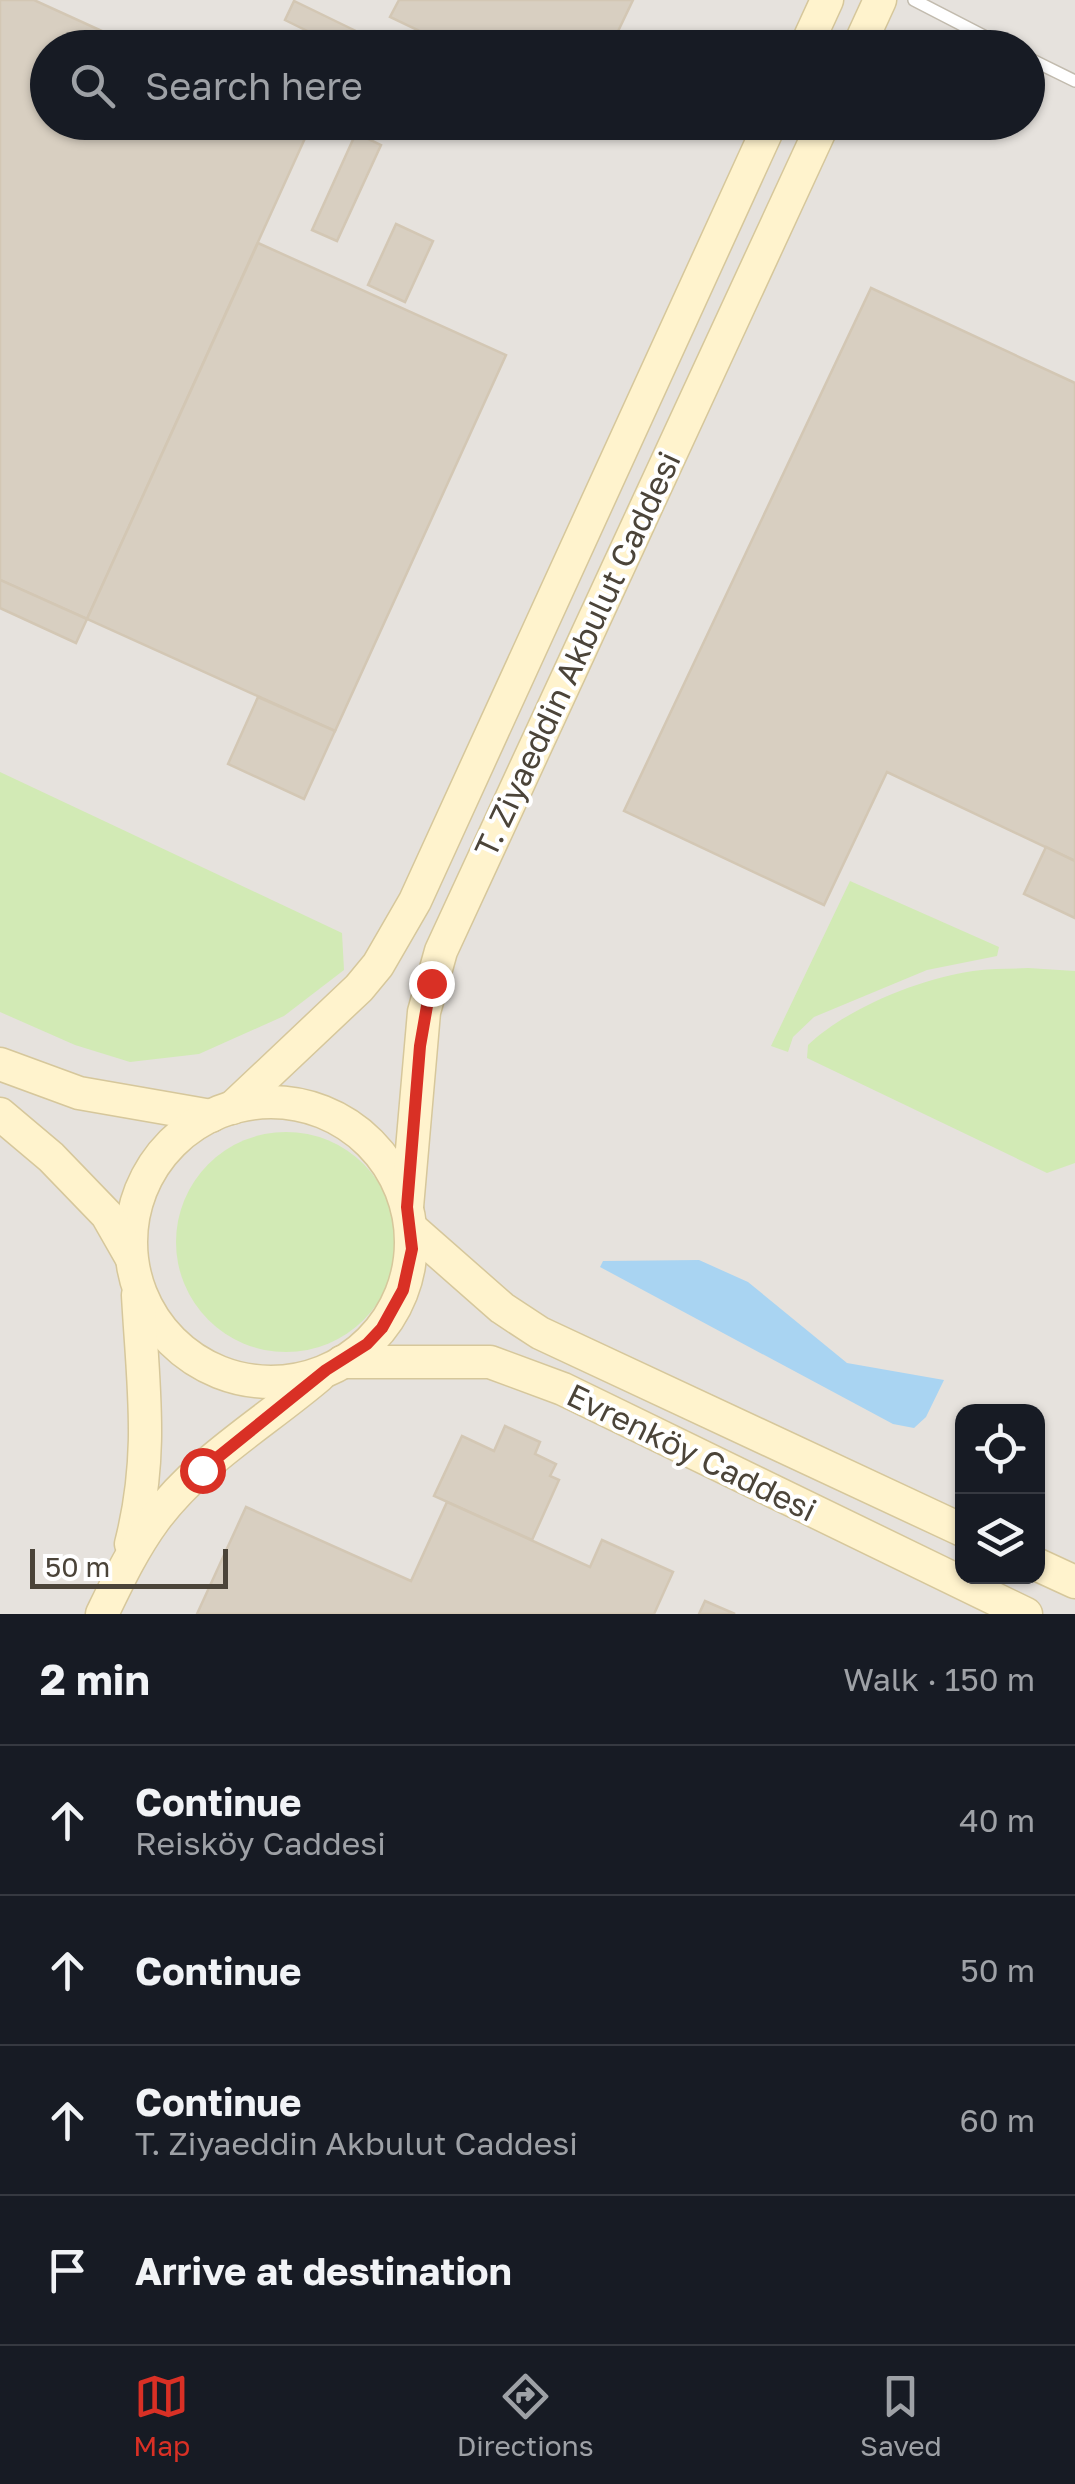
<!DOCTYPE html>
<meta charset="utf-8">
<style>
body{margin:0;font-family:"Golos Text",sans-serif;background:#242831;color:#f1f3f6}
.controls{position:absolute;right:30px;bottom:30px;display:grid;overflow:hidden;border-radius:20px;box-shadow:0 2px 8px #0004}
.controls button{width:90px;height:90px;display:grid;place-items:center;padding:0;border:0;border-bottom:2px solid #363941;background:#171b24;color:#f1f3f6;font:50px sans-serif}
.scale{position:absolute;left:30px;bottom:25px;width:198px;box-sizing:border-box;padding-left:10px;border:5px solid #4b4439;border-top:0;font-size:28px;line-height:35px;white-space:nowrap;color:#4b4439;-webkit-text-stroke:8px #fff;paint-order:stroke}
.stop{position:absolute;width:30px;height:30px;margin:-22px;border:8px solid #d93025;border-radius:50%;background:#fff}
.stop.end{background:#d93025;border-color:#fff;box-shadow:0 2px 10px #0008}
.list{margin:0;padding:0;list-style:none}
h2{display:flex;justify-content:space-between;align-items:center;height:130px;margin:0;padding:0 40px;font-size:42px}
h2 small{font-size:32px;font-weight:400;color:#9ea1a6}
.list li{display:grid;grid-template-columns:65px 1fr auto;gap:30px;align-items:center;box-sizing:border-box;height:150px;padding:0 40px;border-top:2px solid #363941}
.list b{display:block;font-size:38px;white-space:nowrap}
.list p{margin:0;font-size:32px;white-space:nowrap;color:#9ea1a6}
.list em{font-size:32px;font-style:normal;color:#9ea1a6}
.icon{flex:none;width:55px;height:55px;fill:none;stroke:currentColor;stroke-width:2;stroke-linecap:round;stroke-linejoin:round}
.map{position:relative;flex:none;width:1075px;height:1614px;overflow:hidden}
.search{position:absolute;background:#171b24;box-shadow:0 2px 8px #0004;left:30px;right:30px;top:30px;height:110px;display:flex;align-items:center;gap:25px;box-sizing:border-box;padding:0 35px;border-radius:55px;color:#9ea1a6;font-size:38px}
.sheet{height:730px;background:#171b24}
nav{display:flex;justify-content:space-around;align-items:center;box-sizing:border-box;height:140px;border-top:2px solid #363941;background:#171b24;font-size:28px;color:#9ea1a6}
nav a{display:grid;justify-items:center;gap:5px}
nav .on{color:#d93025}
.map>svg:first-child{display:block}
</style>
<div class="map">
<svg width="1075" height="1614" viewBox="0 0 1075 1614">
<rect width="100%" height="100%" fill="#f6f3ec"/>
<path fill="#e6e2dd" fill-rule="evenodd" d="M 0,0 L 1075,0 L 1075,1614 L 0,1614 ZM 48,48 L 1028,48 L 1028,122 L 48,122 ZM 962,1412 L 1038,1412 L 1038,1576 L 962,1576 Z"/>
<g fill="#d2eab5">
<path d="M 0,772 L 342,933 L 344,970 L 284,1016 L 199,1054 L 130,1062 L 75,1045 L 0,1012 Z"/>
<path d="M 850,881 L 999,947 L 997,956 L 927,970 L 814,1017 L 793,1037 L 788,1052 L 771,1046 Z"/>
<path d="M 1028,968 L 1075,971 L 1075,1163 L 1047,1173 L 807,1058 L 808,1045 C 847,1008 919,979 973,971 C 991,968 1010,969 1028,968 Z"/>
<circle cx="286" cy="1242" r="110"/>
</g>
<path fill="#a9d4f2" d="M 699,1260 L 748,1282 L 847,1363 L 944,1380 L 926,1417 L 914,1428 L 893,1424 L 600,1267 L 603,1261 Z"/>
<g fill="#d8cfc1" stroke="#d3c7b4" stroke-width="2.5">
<path d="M 0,0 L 34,0 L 139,48 L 48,48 L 48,122 L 306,122 L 311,125 L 87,619 L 0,580 Z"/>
<path d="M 399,0 L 633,0 L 610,48 L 455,48 L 390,17 Z"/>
<path d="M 294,1 L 360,33 L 353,48 L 342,48 L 285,20 Z"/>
<path d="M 356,133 L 381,145 L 337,241 L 312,230 Z"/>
<path d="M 396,224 L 433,241 L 405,302 L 368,285 Z"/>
<path d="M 258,243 L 506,355 L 335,731 L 87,619 Z"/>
<path d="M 871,288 L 1075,383 L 1075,861 L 887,772 L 824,905 L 624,811 Z"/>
<path d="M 0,580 L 87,619 L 76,643 L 0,608 Z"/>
<path d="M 258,697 L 335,731 L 304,799 L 228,764 Z"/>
<path d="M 1046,847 L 1075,861 L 1075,918 L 1024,894 Z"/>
<path d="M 505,1426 L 540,1442 L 535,1454 L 556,1464 L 550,1476 L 559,1480 L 532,1540 L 434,1496 L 462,1436 L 494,1451 Z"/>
<path d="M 447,1502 L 590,1567 L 602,1540 L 673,1572 L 654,1614 L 197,1614 L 246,1507 L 411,1581 Z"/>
<path d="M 705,1601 L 735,1614 L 699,1614 Z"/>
</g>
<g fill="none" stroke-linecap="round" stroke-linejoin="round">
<defs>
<g id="lane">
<path d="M 914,0 L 1007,48"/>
<path d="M 1028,58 L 1075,81"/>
</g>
<g id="secondary">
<path d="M 805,48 L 827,0"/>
<path d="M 858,48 L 880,0"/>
<path d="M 0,1064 L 79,1093 L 211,1116"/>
<circle cx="271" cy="1242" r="140"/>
<path d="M 232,1108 L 359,988 L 378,965 L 415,901 L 771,122"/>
<path d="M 0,1114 L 51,1157 L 107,1215 L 131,1257"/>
<path d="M 407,1207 L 424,1012 L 441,951 L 824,122"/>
<path d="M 411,1228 L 502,1308 L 540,1333 L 962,1530"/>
<path d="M 342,1362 L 490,1362 L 563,1389 L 1026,1614"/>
<path d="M 131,1544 C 154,1454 143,1386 138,1295"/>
<path d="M 1038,1565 L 1075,1582"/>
<path d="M 102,1614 C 118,1581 133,1549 155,1519 C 198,1461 265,1422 319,1376"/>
</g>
</defs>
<use href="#lane" stroke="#c2bbae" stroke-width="14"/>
<use href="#secondary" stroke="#d6c79b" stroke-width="35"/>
<use href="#lane" stroke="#fff" stroke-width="11"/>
<use href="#secondary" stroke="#fff3cd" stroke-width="32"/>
</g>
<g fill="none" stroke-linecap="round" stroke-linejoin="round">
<path stroke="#d93025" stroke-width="12" d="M 202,1470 L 326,1370 L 367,1344 L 382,1328 L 403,1290 L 412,1249 L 407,1207 L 420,1046 L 431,983"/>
</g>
<g text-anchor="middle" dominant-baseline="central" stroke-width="8" stroke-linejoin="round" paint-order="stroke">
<g font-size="32" fill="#4b4439" stroke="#fff">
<text transform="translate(577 654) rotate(-65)">T. Ziyaeddin Akbulut Caddesi</text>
<text transform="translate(692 1452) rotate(26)">Evrenköy Caddesi</text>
</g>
</g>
</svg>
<div class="controls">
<button><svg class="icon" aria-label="locate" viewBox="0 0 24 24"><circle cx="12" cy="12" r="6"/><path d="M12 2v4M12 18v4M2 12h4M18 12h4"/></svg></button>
<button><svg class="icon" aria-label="layers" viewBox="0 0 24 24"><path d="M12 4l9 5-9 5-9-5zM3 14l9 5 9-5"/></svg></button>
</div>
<div class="scale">50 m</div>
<div class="stop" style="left:202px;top:1470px"></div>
<div class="stop end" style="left:431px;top:983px"></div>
<div class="search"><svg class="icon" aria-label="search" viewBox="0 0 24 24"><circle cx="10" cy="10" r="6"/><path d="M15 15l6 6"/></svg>Search here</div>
</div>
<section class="sheet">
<h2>2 min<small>Walk · 150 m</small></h2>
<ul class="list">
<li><svg class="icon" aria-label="ahead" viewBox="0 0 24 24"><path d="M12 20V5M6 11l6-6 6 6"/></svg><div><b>Continue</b><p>Reisköy Caddesi</p></div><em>40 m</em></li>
<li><svg class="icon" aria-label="ahead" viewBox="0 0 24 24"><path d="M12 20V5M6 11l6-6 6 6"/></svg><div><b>Continue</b></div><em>50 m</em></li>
<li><svg class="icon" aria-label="ahead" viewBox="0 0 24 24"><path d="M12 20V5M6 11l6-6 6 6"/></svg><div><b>Continue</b><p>T. Ziyaeddin Akbulut Caddesi</p></div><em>60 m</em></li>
<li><svg class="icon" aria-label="arrive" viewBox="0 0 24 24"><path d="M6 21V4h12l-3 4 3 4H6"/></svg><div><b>Arrive at destination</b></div></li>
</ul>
</section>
<nav>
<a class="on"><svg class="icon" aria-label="map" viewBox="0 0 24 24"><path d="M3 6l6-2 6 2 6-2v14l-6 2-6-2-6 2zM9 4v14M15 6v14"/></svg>Map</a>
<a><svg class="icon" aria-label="directions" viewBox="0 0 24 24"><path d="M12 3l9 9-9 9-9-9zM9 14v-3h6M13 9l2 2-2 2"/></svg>Directions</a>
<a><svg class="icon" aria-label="saved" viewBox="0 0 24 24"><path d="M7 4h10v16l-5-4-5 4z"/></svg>Saved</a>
</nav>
